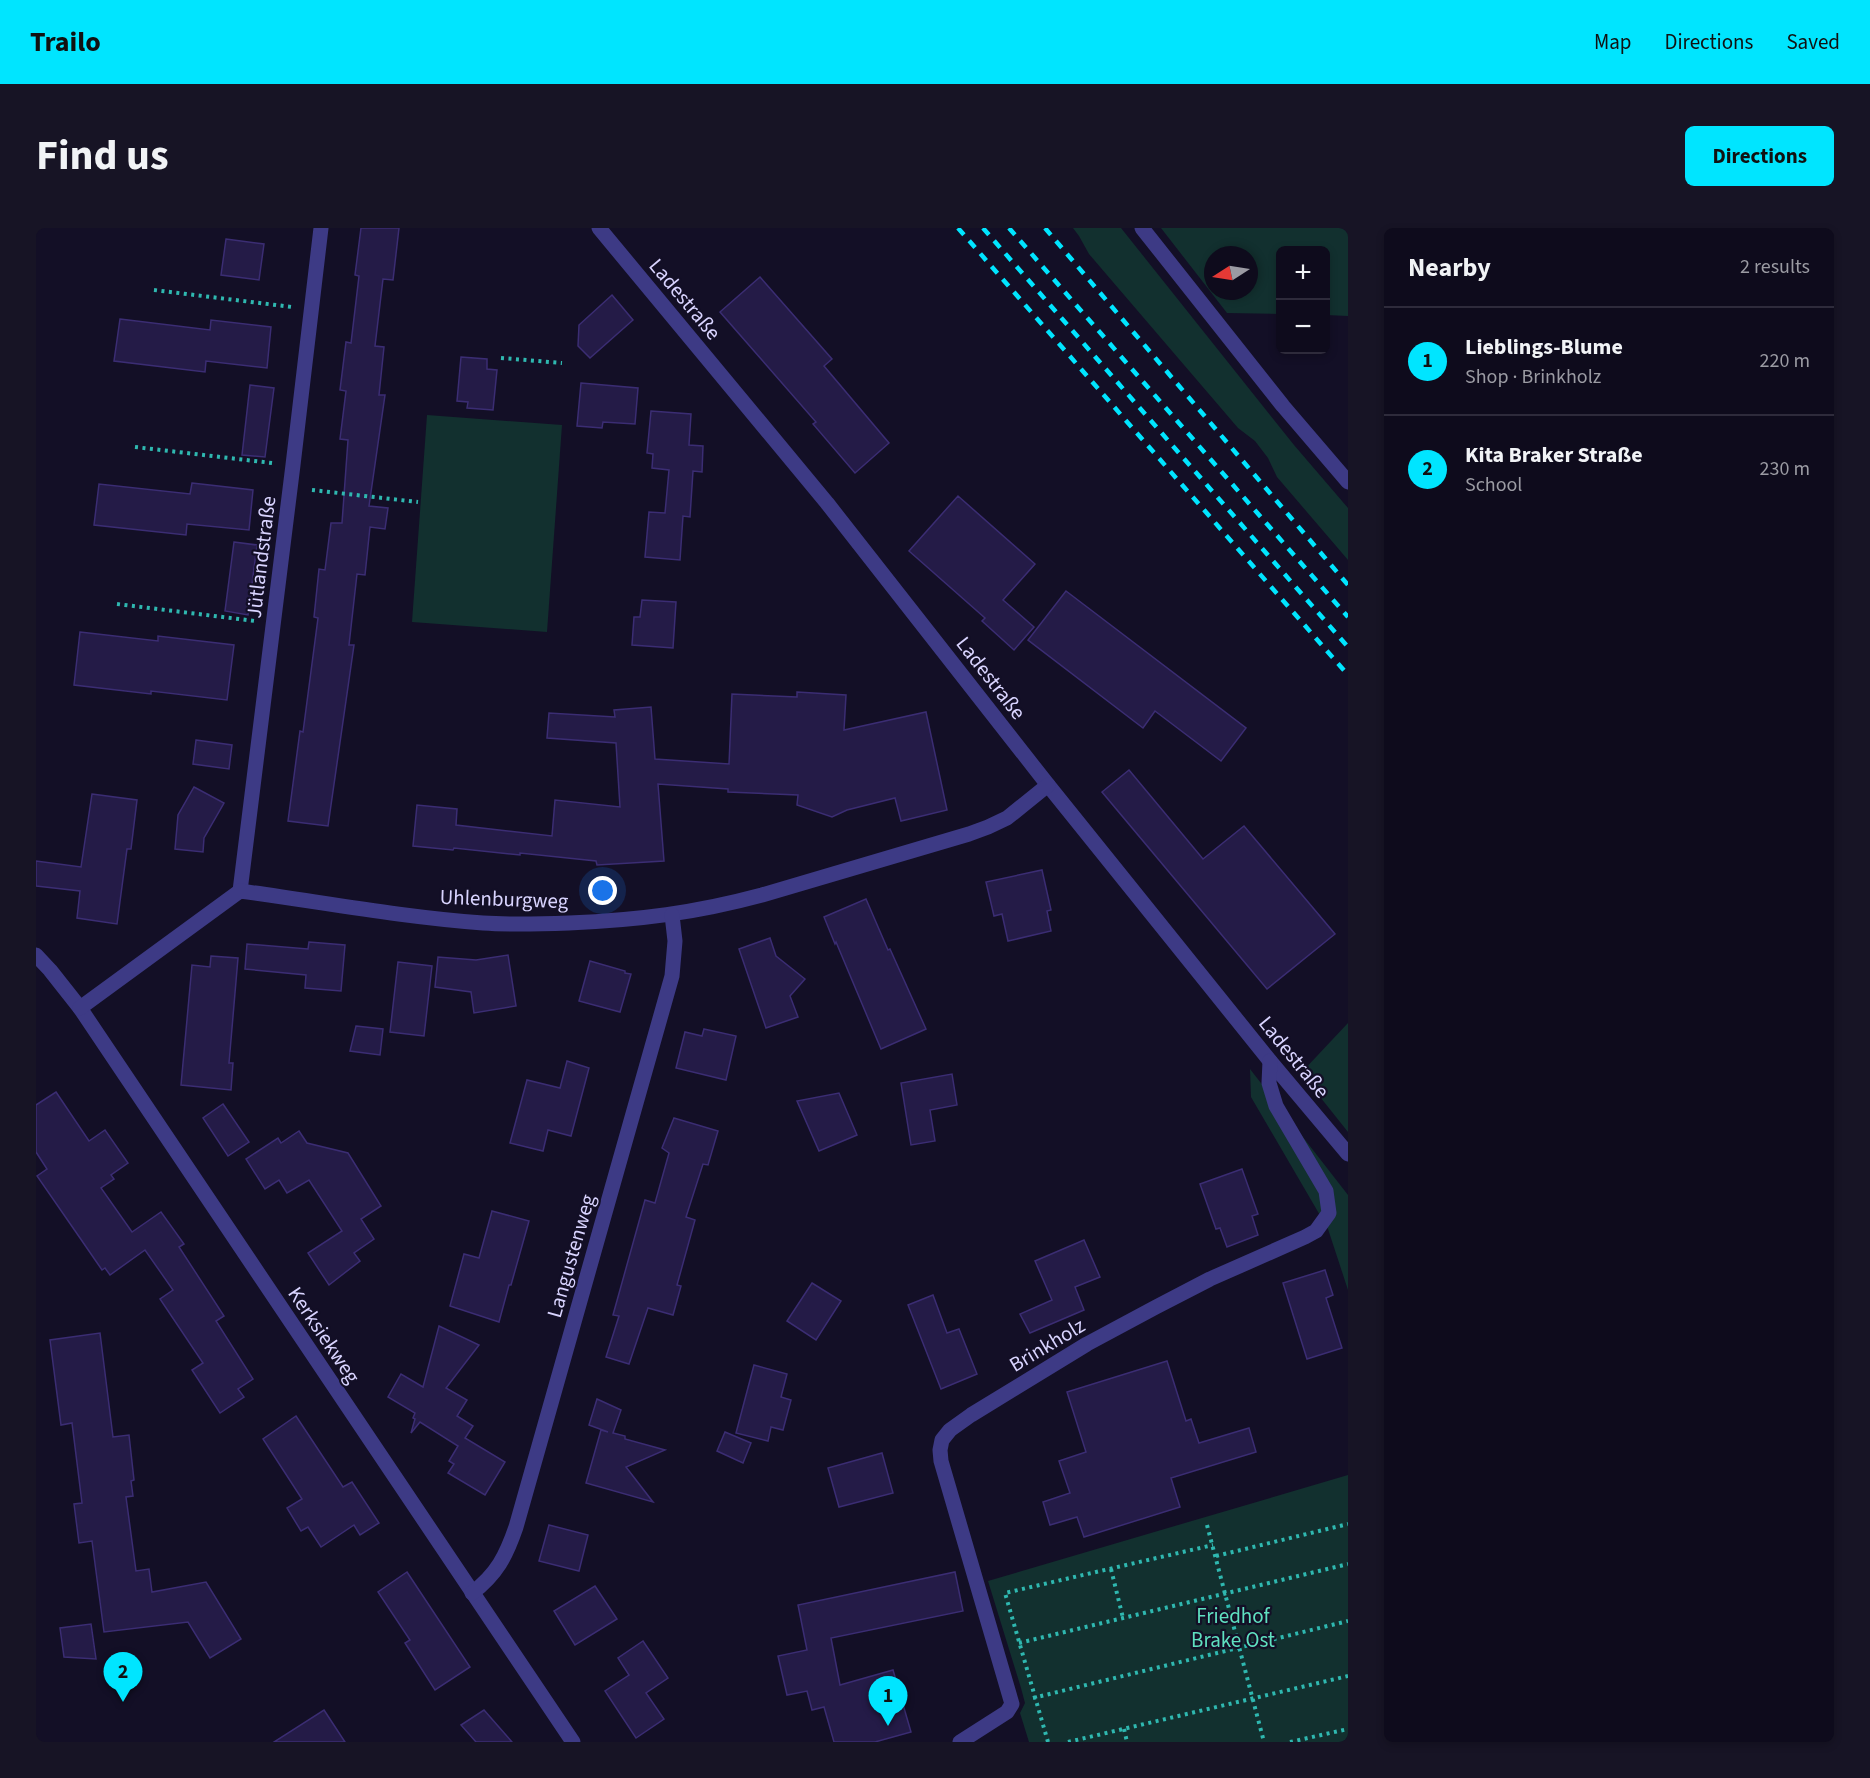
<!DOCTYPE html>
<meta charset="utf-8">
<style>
body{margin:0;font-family:"Source Sans 3",sans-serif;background:#171425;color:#f1f3f6}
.controls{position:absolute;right:18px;top:18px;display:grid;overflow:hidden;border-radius:9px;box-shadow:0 3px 9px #0003}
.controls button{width:54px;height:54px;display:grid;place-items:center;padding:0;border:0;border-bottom:2px solid #2e2b3b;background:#0e0b1c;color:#f1f3f6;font:30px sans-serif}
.compass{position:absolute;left:1168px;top:18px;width:54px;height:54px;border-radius:50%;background:#0e0b1c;box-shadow:0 3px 9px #0003;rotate:258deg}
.you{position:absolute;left:567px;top:663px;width:21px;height:21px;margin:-15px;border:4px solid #fff;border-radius:50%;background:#1a73e8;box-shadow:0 0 0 9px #1a73e833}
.badge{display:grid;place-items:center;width:39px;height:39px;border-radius:50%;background:#00e5ff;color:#111;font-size:20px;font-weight:700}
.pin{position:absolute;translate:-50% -50px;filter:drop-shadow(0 2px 3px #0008)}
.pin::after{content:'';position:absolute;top:32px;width:21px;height:18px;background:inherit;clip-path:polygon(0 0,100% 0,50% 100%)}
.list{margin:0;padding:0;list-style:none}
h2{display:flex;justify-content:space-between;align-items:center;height:78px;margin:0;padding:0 24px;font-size:26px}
h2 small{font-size:20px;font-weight:400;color:#9b9ba3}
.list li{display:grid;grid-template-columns:39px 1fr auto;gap:18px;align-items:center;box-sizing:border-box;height:108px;padding:0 24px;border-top:2px solid #2e2b3b}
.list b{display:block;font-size:22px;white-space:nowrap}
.list p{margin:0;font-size:20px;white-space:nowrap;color:#9b9ba3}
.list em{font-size:20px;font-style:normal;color:#9b9ba3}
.map{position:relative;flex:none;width:1312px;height:1514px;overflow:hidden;border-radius:9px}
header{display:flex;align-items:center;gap:36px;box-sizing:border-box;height:84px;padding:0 30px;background:#00e5ff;color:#111}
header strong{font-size:28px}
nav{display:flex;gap:33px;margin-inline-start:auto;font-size:21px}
.intro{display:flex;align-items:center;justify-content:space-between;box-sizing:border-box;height:144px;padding:0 36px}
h1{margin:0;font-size:42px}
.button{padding:15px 27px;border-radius:9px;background:#00e5ff;color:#111;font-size:21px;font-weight:700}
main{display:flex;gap:36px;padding:0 36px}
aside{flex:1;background:#0e0b1c;border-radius:9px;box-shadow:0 3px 9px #0003}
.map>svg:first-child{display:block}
</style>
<header>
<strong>Trailo</strong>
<nav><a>Map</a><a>Directions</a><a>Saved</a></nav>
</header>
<div class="intro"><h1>Find us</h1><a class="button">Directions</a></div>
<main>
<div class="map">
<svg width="1312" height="1514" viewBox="0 0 1312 1514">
<rect width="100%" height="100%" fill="#130f26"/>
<g fill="#12302f" fill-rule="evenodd">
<path d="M 1037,0 L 1085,0 L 1258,217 L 1312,280 L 1312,332 L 1241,249 L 1232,230 L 1219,213 L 1202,200 L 1053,26 L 1043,8 Z"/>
<path d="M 1125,0 L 1312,0 L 1312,88 L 1290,87 L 1290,22 L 1244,22 L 1244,86 L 1191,85 ZM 1177,27 L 1213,27 L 1213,63 L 1177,63 Z"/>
<path d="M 391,187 L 526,197 L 511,404 L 376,394 Z"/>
<path d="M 1312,795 L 1312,904 L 1265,845 Z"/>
<path d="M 1214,841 L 1312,967 L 1312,1062 L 1292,1001 L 1215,869 Z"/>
<path d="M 1312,1247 L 1312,1514 L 993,1514 L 984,1485 L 989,1475 L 985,1460 L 952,1353 Z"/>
</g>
<g fill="#241b47" stroke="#3b2d73" stroke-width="1.5">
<path d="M 325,0 L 363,0 L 357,52 L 347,51 L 339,118 L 348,119 L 343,167 L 349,167 L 333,278 L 352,280 L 349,301 L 334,299 L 329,347 L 321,346 L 313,417 L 318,417 L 292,598 L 252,593 L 264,503 L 267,504 L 282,390 L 278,389 L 283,341 L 289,342 L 295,295 L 306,295 L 312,212 L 304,211 L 310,163 L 304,162 L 310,114 L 315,115 L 323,48 L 319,47 Z"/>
<path d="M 190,11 L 228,16 L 223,52 L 185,47 Z"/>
<path d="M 724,49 L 796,131 L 788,138 L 853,215 L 819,245 L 777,196 L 780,194 L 684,84 Z"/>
<path d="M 576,67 L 597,92 L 554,130 L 542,118 L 543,97 Z"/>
<path d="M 84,91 L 174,102 L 175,92 L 235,99 L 231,140 L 170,133 L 169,144 L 78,133 Z"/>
<path d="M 425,129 L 451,131 L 451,141 L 461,142 L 457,182 L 431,180 L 432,174 L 421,173 Z"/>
<path d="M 545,155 L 602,160 L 599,196 L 567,194 L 566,200 L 541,198 Z"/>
<path d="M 214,157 L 238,160 L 229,229 L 206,227 Z"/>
<path d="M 615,183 L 655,186 L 653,217 L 667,218 L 666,244 L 657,243 L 654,289 L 647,288 L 644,332 L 609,329 L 613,284 L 629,285 L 633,242 L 616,240 L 617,226 L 611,225 Z"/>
<path d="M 156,255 L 217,262 L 213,302 L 151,296 L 150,307 L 58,297 L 63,256 L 154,266 Z"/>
<path d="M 922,268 L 999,336 L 967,372 L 998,399 L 978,422 L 946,393 L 949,390 L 873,323 Z"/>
<path d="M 198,314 L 221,317 L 212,387 L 189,383 Z"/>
<path d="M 1030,363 L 1210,500 L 1185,533 L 1119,483 L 1107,500 L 992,412 Z"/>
<path d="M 606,372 L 640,374 L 637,420 L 596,417 L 598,389 L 604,389 Z"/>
<path d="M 44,404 L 122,413 L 122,408 L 198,417 L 191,472 L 115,463 L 115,466 L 38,457 Z"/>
<path d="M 761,464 L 810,467 L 808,502 L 890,484 L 911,582 L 865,593 L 859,570 L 811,582 L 796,589 L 761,577 L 762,567 L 692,564 L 692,561 L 622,556 L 628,633 L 561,637 L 560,633 L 484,625 L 484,627 L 418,620 L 417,622 L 377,618 L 381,577 L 421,581 L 420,597 L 516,608 L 519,572 L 584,579 L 580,515 L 511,510 L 513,485 L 579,489 L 578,482 L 615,479 L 619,531 L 693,536 L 696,466 L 761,469 Z"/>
<path d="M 160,512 L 196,517 L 193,541 L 157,536 Z"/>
<path d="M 1093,542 L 1167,631 L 1208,598 L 1299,706 L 1231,761 L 1066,564 Z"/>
<path d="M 158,559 L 188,575 L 168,610 L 167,624 L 139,621 L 142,587 Z"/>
<path d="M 56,566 L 101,572 L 95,621 L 91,621 L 81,696 L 41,690 L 44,663 L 0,658 L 0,633 L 45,639 Z"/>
<path d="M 1006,642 L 1015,682 L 1011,683 L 1015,703 L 972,713 L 966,686 L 958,688 L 950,654 Z"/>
<path d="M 830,671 L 852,722 L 854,721 L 890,801 L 845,821 L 800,714 L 799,716 L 788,689 Z"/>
<path d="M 734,710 L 740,728 L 769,751 L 754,768 L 762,789 L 730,800 L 703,721 Z"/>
<path d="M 273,714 L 309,717 L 305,763 L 269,760 L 270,747 L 209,741 L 211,716 L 272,721 Z"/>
<path d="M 472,727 L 480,778 L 438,785 L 435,764 L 399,759 L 402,729 L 440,732 Z"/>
<path d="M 175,728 L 202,730 L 193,835 L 197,835 L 195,862 L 145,857 L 156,737 L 174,739 Z"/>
<path d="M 554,733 L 589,743 L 589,745 L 595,746 L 584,784 L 543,773 Z"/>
<path d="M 362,734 L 396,738 L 388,808 L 354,804 Z"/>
<path d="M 320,798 L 347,801 L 344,827 L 314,823 Z"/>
<path d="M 668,801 L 700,808 L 690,852 L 640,840 L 649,804 L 666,808 Z"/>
<path d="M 531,833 L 553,840 L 535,908 L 512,902 L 507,923 L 474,915 L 491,852 L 524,860 Z"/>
<path d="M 916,846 L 921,877 L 894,882 L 899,913 L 875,917 L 865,855 Z"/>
<path d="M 20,864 L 53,913 L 69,902 L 92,935 L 75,947 L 78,951 L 65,960 L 96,1004 L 125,984 L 148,1016 L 143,1019 L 188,1088 L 180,1093 L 217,1151 L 202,1161 L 208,1169 L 184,1185 L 156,1142 L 167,1135 L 124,1071 L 137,1062 L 109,1022 L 74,1047 L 69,1040 L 66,1042 L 44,1010 L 1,948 L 11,941 L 0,924 L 0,877 Z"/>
<path d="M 803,865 L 821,907 L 783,923 L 761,873 Z"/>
<path d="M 187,876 L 213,914 L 192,928 L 167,890 Z"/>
<path d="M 638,890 L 682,903 L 672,937 L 667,936 L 650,989 L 659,992 L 641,1057 L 645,1058 L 637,1087 L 612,1080 L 593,1136 L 570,1129 L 583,1088 L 577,1087 L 609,972 L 619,975 L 633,925 L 626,920 Z"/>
<path d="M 263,903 L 271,915 L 312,925 L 345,978 L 325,991 L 338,1011 L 318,1025 L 324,1033 L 293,1057 L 272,1025 L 306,1003 L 273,952 L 251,965 L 243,952 L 229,961 L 210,931 L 242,910 L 245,915 Z"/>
<path d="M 1206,941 L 1222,986 L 1216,988 L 1222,1007 L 1191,1019 L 1184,1000 L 1180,1001 L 1164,956 Z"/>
<path d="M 456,983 L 493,993 L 475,1057 L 473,1057 L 463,1094 L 414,1078 L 428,1026 L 443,1030 Z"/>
<path d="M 1048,1012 L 1064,1049 L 1039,1059 L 1048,1082 L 994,1105 L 984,1086 L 1016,1072 L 999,1033 Z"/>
<path d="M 1289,1042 L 1297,1067 L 1290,1070 L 1306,1120 L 1271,1131 L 1247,1055 Z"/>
<path d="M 776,1055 L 805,1073 L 780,1112 L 751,1093 Z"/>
<path d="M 897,1067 L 911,1105 L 923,1101 L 941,1146 L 905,1161 L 872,1077 Z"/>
<path d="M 403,1098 L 443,1117 L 410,1160 L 431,1172 L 421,1188 L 437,1198 L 429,1210 L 469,1234 L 449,1267 L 412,1245 L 418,1236 L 413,1233 L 422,1218 L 384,1194 L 375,1205 L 379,1191 L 377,1190 L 379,1185 L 352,1169 L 365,1146 L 387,1159 Z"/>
<path d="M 64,1105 L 77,1209 L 93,1207 L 98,1252 L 95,1253 L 97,1268 L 90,1269 L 100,1343 L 113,1341 L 116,1364 L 170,1354 L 205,1411 L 174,1430 L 152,1394 L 68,1404 L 56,1313 L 43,1315 L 38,1276 L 46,1275 L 36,1195 L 25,1197 L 14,1112 Z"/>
<path d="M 1131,1133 L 1150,1193 L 1155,1191 L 1163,1215 L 1213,1200 L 1220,1224 L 1135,1250 L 1144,1279 L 1048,1309 L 1041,1289 L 1014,1297 L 1007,1274 L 1034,1265 L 1023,1233 L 1050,1224 L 1031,1164 Z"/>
<path d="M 718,1137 L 751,1146 L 745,1169 L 755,1172 L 747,1202 L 735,1199 L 732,1213 L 700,1205 Z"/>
<path d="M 561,1171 L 585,1182 L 577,1205 L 589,1208 L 589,1211 L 629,1222 L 590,1239 L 617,1274 L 550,1255 L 565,1202 L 572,1204 L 553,1197 Z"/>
<path d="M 260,1188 L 307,1259 L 316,1254 L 343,1295 L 324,1307 L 318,1297 L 285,1319 L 272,1299 L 265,1303 L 251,1280 L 266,1271 L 227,1211 Z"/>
<path d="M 689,1204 L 715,1215 L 707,1235 L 681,1223 Z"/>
<path d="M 846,1225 L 857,1265 L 803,1279 L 792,1240 Z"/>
<path d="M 513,1297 L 552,1307 L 543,1343 L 503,1333 Z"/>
<path d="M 371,1344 L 434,1439 L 399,1462 L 369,1415 L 374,1412 L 342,1364 Z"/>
<path d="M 919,1344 L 927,1383 L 795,1410 L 804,1457 L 857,1442 L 875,1504 L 839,1514 L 798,1514 L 788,1479 L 776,1482 L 771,1463 L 751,1467 L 742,1428 L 771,1422 L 762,1377 Z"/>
<path d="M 559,1358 L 581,1391 L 539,1417 L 518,1383 Z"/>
<path d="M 55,1396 L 60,1431 L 28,1429 L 24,1400 Z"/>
<path d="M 607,1413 L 632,1450 L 610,1465 L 628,1491 L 600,1510 L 569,1463 L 593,1447 L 582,1430 Z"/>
<path d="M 288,1482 L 309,1514 L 238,1514 Z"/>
<path d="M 448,1482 L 476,1514 L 440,1514 L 425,1497 Z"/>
</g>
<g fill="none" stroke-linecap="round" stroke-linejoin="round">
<g stroke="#2fb8b0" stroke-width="4" stroke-dasharray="3 4.5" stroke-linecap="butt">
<path d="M 118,62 L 256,79"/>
<path d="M 465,130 L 526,135"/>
<path d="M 99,219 L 236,235"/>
<path d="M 276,262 L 382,274"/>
<path d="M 81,376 L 219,393"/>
<path d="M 1171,1297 L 1228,1514"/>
<path d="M 1180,1328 L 1312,1296"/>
<path d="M 1075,1341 L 1087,1390"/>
<path d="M 983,1415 L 1312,1336"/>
<path d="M 997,1470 L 1312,1393"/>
<path d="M 1088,1501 L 1091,1514"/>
<path d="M 1012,1514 L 969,1365 L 1177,1317"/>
<path d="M 1032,1514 L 1312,1448"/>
<path d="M 1254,1514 L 1312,1501"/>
</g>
<g stroke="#3d3a85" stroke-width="15">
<path d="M 563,0 L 791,275 L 1012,557 L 1234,833 L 1312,926"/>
<path d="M 1106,0 L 1247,178 L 1312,254"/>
<path d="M 204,663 L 257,237 L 285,0"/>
<path d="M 0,727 L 14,742 L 44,780 L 537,1514"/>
<path d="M 44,780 L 204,663 C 285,674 366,689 447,695 C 476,697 505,696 533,695 C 603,692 659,685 726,667 L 933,606 L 952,599 L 971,590 L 1012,557"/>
<path d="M 436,1365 C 461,1346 470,1328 480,1299 L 636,748 L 639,713 L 636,687"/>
<path d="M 924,1514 L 971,1484 L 976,1476 L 905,1233 L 904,1222 L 906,1212 L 914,1202 L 935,1187 L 1051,1116 L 1120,1079 L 1174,1051 L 1269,1009 L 1280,1003 L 1293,985 L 1290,963 L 1240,878 L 1233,855 L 1234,833"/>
</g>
<g stroke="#00e5ff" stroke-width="4.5" stroke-dasharray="9 8" stroke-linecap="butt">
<path d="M 922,0 L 1312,447"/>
<path d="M 947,0 L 1312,419"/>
<path d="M 973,0 L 1312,389"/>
<path d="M 1009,0 L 1312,357"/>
</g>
</g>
<g text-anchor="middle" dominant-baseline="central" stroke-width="4.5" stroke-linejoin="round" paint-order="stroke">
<g font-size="21" fill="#d9d4ff" stroke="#130f26">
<text transform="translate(649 71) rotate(50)">Ladestraße</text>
<text transform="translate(225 329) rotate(-83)">Jütlandstraße</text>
<text transform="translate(955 450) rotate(52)">Ladestraße</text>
<text transform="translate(468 671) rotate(2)">Uhlenburgweg</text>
<text transform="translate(1258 829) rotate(51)">Ladestraße</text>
<text transform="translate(535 1028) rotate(-74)">Langustenweg</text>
<text transform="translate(288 1107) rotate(56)">Kerksiekweg</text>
<text transform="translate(1011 1117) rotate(-31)">Brinkholz</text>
</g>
<g font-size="21" fill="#5fe0c0" stroke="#130f26">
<text x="1197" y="1388">Friedhof<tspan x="1197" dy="24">Brake Ost</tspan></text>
</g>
</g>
</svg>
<div class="controls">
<button>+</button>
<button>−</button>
</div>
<svg class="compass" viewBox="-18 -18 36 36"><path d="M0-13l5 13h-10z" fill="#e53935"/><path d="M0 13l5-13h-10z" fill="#9b9ba3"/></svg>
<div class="you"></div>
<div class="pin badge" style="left:852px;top:1498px">1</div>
<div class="pin badge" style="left:87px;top:1474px">2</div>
</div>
<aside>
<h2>Nearby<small>2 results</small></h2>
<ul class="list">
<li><span class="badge">1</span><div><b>Lieblings-Blume</b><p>Shop · Brinkholz</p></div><em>220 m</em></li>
<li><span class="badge">2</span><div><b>Kita Braker Straße</b><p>School</p></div><em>230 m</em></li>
</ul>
</aside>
</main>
